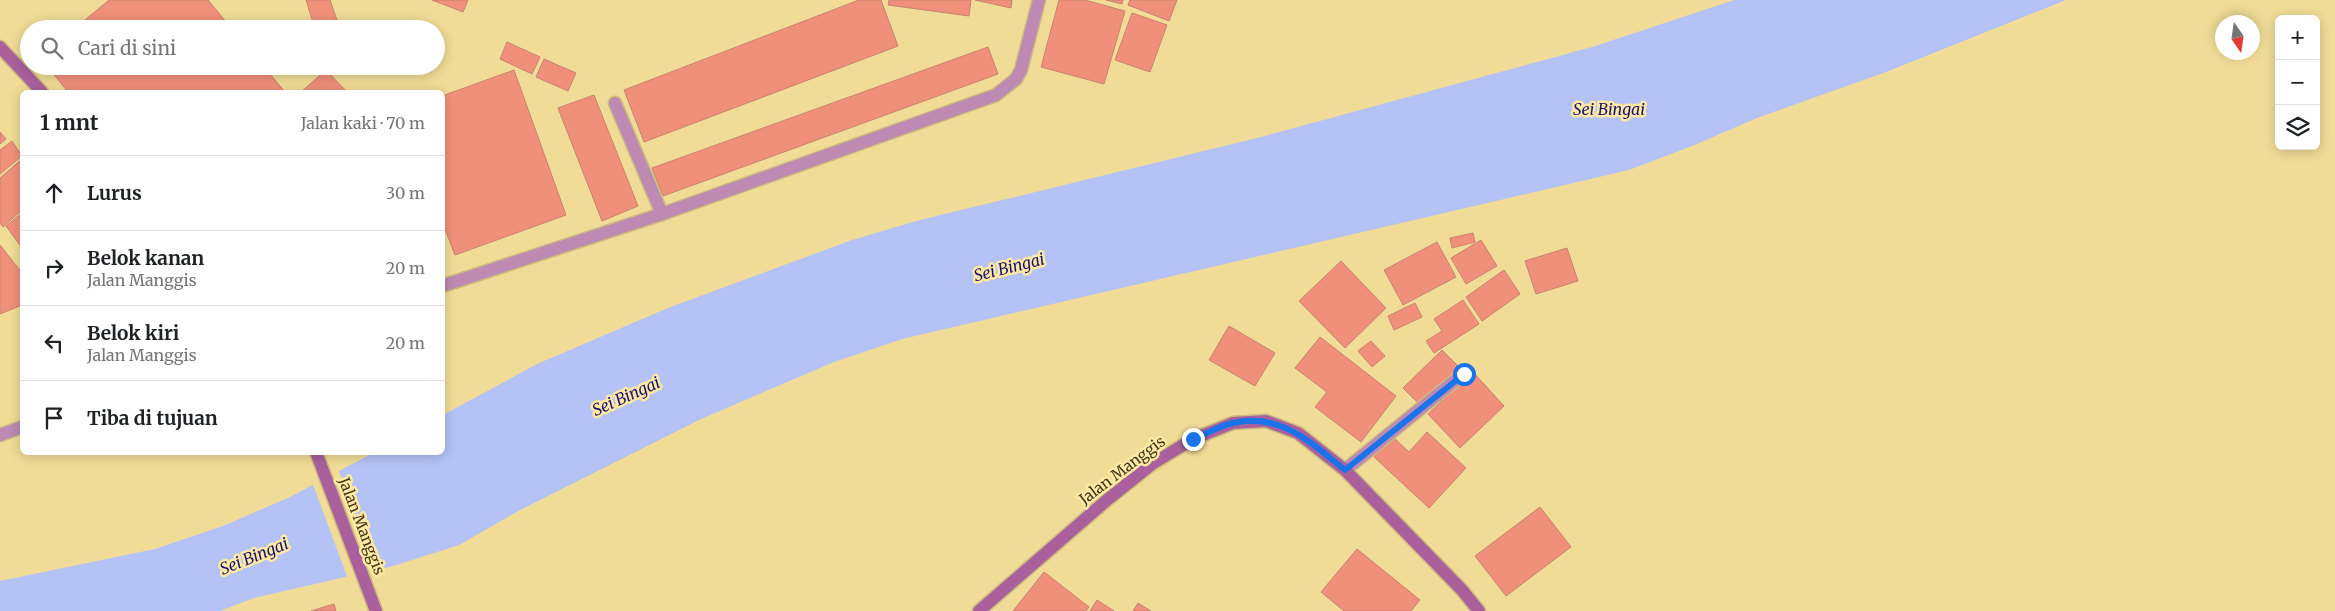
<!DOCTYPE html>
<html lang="id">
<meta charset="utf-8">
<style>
body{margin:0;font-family:Merriweather,serif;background:#f2f2f2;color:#202124}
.controls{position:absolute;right:15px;top:15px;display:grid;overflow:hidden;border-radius:8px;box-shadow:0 2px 12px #0003}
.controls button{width:45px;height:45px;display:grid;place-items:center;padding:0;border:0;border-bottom:1px solid #e0e0e0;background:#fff;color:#202124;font:25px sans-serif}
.compass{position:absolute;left:2215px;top:15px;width:45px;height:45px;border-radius:50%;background:#fff;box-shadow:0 2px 12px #0003;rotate:167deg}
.stop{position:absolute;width:15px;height:15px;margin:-11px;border:4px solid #1a73e8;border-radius:50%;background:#fff}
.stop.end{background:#1a73e8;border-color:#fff;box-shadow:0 1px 5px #0008}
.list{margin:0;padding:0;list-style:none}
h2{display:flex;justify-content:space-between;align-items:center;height:65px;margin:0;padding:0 20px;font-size:21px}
h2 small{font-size:16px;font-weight:400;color:#757577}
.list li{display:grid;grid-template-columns:32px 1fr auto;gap:15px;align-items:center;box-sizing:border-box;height:75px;padding:0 20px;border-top:1px solid #e0e0e0}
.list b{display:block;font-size:19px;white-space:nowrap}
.list p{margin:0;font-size:16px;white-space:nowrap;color:#757577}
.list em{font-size:16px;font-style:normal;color:#757577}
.icon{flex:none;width:28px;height:28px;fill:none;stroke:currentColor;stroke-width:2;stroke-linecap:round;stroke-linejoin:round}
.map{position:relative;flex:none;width:2335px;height:611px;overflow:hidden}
.search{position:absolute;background:#fff;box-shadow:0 2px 12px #0003;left:20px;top:20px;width:425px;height:55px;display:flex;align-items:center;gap:12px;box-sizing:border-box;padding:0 18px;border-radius:28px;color:#757577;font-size:19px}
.panel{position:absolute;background:#fff;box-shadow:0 2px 12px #0003;left:20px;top:90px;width:425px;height:365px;border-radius:8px}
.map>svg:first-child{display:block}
</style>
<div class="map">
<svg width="2335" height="611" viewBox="0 0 2335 611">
<rect width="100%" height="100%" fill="#f0dc96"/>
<path fill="#b4c2f5" d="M 1734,0 L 2066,0 L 1886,72 L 1757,118 L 1692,146 L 1629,170 L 902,339 L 834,362 L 701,419 L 520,510 L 459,545 L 393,566 L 254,598 L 220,611 L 0,611 L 0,581 L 155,549 L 223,526 L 290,497 L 373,453 L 442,452 L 443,415 L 537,364 L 668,308 L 852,240 L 920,220 L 1257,138 L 1592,47 Z"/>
<path fill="#f0dc96" d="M 338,468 L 377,573 L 348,579 L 312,482 Z"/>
<g fill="#f1907a" stroke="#c88171">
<path d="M 109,0 L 208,0 L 232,29 L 74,29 Z"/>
<path d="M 306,0 L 330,0 L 340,29 L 315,29 Z"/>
<path d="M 432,0 L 468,0 L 463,12 Z"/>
<path d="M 859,0 L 881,0 L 898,46 L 644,142 L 624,90 Z"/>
<path d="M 889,0 L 971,0 L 969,16 L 888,5 Z"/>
<path d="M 975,0 L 1012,0 L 1011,8 Z"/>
<path d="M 1059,0 L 1085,0 L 1125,11 L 1104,84 L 1041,67 Z"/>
<path d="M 1106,0 L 1123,0 L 1122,4 Z"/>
<path d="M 1130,0 L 1177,0 L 1169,21 L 1128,5 Z"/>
<path d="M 1132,13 L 1167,25 L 1150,72 L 1115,60 Z"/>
<path d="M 507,42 L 540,57 L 532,74 L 500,59 Z"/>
<path d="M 988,47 L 998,74 L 663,196 L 652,168 Z"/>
<path d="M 544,59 L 576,73 L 568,91 L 536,77 Z"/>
<path d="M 47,66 L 263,66 L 285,92 L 68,92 Z"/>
<path d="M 326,70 L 347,92 L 301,92 Z"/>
<path d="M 514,70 L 566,215 L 455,255 L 442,221 L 442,96 Z"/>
<path d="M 594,95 L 638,206 L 602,221 L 558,108 Z"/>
<path d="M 0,132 L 6,139 L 0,144 Z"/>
<path d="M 12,141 L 22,156 L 0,174 L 0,150 Z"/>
<path d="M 22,159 L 22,210 L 3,227 L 0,223 L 0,178 Z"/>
<path d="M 22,213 L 22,248 L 6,226 Z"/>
<path d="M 1473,233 L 1475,242 L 1452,248 L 1450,238 Z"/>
<path d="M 1481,240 L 1497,266 L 1466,284 L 1451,258 Z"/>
<path d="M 1437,242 L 1456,277 L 1403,305 L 1384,270 Z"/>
<path d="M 0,245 L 22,273 L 22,305 L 0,314 Z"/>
<path d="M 1567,248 L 1578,281 L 1536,294 L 1525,261 Z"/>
<path d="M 1341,261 L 1386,308 L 1345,348 L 1299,301 Z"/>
<path d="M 1504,270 L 1520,294 L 1482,321 L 1466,297 Z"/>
<path d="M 1463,300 L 1479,324 L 1434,353 L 1426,341 L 1442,331 L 1434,319 Z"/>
<path d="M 1415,303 L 1422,317 L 1394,330 L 1388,316 Z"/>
<path d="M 1229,326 L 1275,353 L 1255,386 L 1209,360 Z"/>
<path d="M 1320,337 L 1396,396 L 1361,442 L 1315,407 L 1327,392 L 1295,368 Z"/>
<path d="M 1371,341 L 1385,356 L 1372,367 L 1358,351 Z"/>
<path d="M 1442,350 L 1460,368 L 1421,406 L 1403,388 Z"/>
<path d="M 1473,372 L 1504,406 L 1460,448 L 1428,414 Z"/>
<path d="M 1427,432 L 1466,468 L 1429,508 L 1374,457 L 1393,437 L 1409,452 Z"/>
<path d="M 1540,507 L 1571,547 L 1506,596 L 1475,556 Z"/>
<path d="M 1357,549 L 1420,600 L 1411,611 L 1344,611 L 1321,592 Z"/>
<path d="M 1044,572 L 1089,607 L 1086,611 L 1013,611 Z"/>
<path d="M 1097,600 L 1114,611 L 1090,611 Z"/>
<path d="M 1138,603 L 1151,611 L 1133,611 Z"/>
<path d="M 334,604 L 336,611 L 311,611 Z"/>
</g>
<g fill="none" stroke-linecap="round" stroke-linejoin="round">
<defs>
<g id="lane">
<path d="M 615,103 L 662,214"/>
<path d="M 0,435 L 22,427"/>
</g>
<g id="street">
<path d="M 442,286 L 662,214 L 996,95 L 1016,79 L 1021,70 L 1039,0"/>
<path d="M 1345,470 L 1463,374"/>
</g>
<g id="secondary">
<path d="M 0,47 L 42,92"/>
<path d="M 316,452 L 376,611"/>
<path d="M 979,611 L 1107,500 L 1152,464 L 1193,439 L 1233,423 L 1266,421 L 1298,433 L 1345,470 L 1462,590 L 1479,611"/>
</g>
</defs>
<use href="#lane" stroke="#cdbb7d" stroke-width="15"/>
<use href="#street" stroke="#cdbb7d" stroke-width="15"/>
<use href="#secondary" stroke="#cdbb7d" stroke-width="15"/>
<use href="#lane" stroke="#bc8ab2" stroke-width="12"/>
<use href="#street" stroke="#bc8ab2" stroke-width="12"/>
<use href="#secondary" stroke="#a9609d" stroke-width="12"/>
</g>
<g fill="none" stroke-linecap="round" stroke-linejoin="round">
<path stroke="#1a73e8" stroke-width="6" d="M 1193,439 C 1206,434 1219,426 1233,423 C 1281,412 1311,443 1345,470 L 1464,374"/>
</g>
<g text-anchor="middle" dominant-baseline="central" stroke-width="5" stroke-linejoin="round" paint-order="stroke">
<g font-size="15" fill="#40371b" stroke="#fee9a3">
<text transform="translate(1122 470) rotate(-37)">Jalan Manggis</text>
<text transform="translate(362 526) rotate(69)">Jalan Manggis</text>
</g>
<g font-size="16" font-style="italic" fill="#191373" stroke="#fee9a3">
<text x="1609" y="109">Sei Bingai</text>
<text transform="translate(1009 267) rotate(-14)">Sei Bingai</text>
<text transform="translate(626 396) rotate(-24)">Sei Bingai</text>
<text transform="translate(254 556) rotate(-22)">Sei Bingai</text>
</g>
</g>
</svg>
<div class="controls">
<button>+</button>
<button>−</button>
<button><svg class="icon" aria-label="layers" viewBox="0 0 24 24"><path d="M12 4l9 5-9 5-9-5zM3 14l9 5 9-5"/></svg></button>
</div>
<svg class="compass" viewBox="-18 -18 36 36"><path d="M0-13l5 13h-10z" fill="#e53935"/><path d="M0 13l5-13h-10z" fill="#757577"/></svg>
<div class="stop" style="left:1464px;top:374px"></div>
<div class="stop end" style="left:1193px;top:439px"></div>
<div class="search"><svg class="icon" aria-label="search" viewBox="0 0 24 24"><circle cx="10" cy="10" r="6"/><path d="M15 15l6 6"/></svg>Cari di sini</div>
<section class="panel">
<h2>1 mnt<small>Jalan kaki · 70 m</small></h2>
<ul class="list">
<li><svg class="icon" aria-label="ahead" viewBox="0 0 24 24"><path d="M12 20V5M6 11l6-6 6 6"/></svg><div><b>Lurus</b></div><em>30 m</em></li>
<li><svg class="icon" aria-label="right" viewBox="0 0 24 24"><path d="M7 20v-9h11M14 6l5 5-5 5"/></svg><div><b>Belok kanan</b><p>Jalan Manggis</p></div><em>20 m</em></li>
<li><svg class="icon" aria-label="left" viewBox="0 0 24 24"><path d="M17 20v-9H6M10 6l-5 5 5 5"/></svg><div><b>Belok kiri</b><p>Jalan Manggis</p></div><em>20 m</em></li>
<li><svg class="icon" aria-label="arrive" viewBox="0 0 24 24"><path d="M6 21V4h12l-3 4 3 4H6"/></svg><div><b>Tiba di tujuan</b></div></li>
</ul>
</section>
</div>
